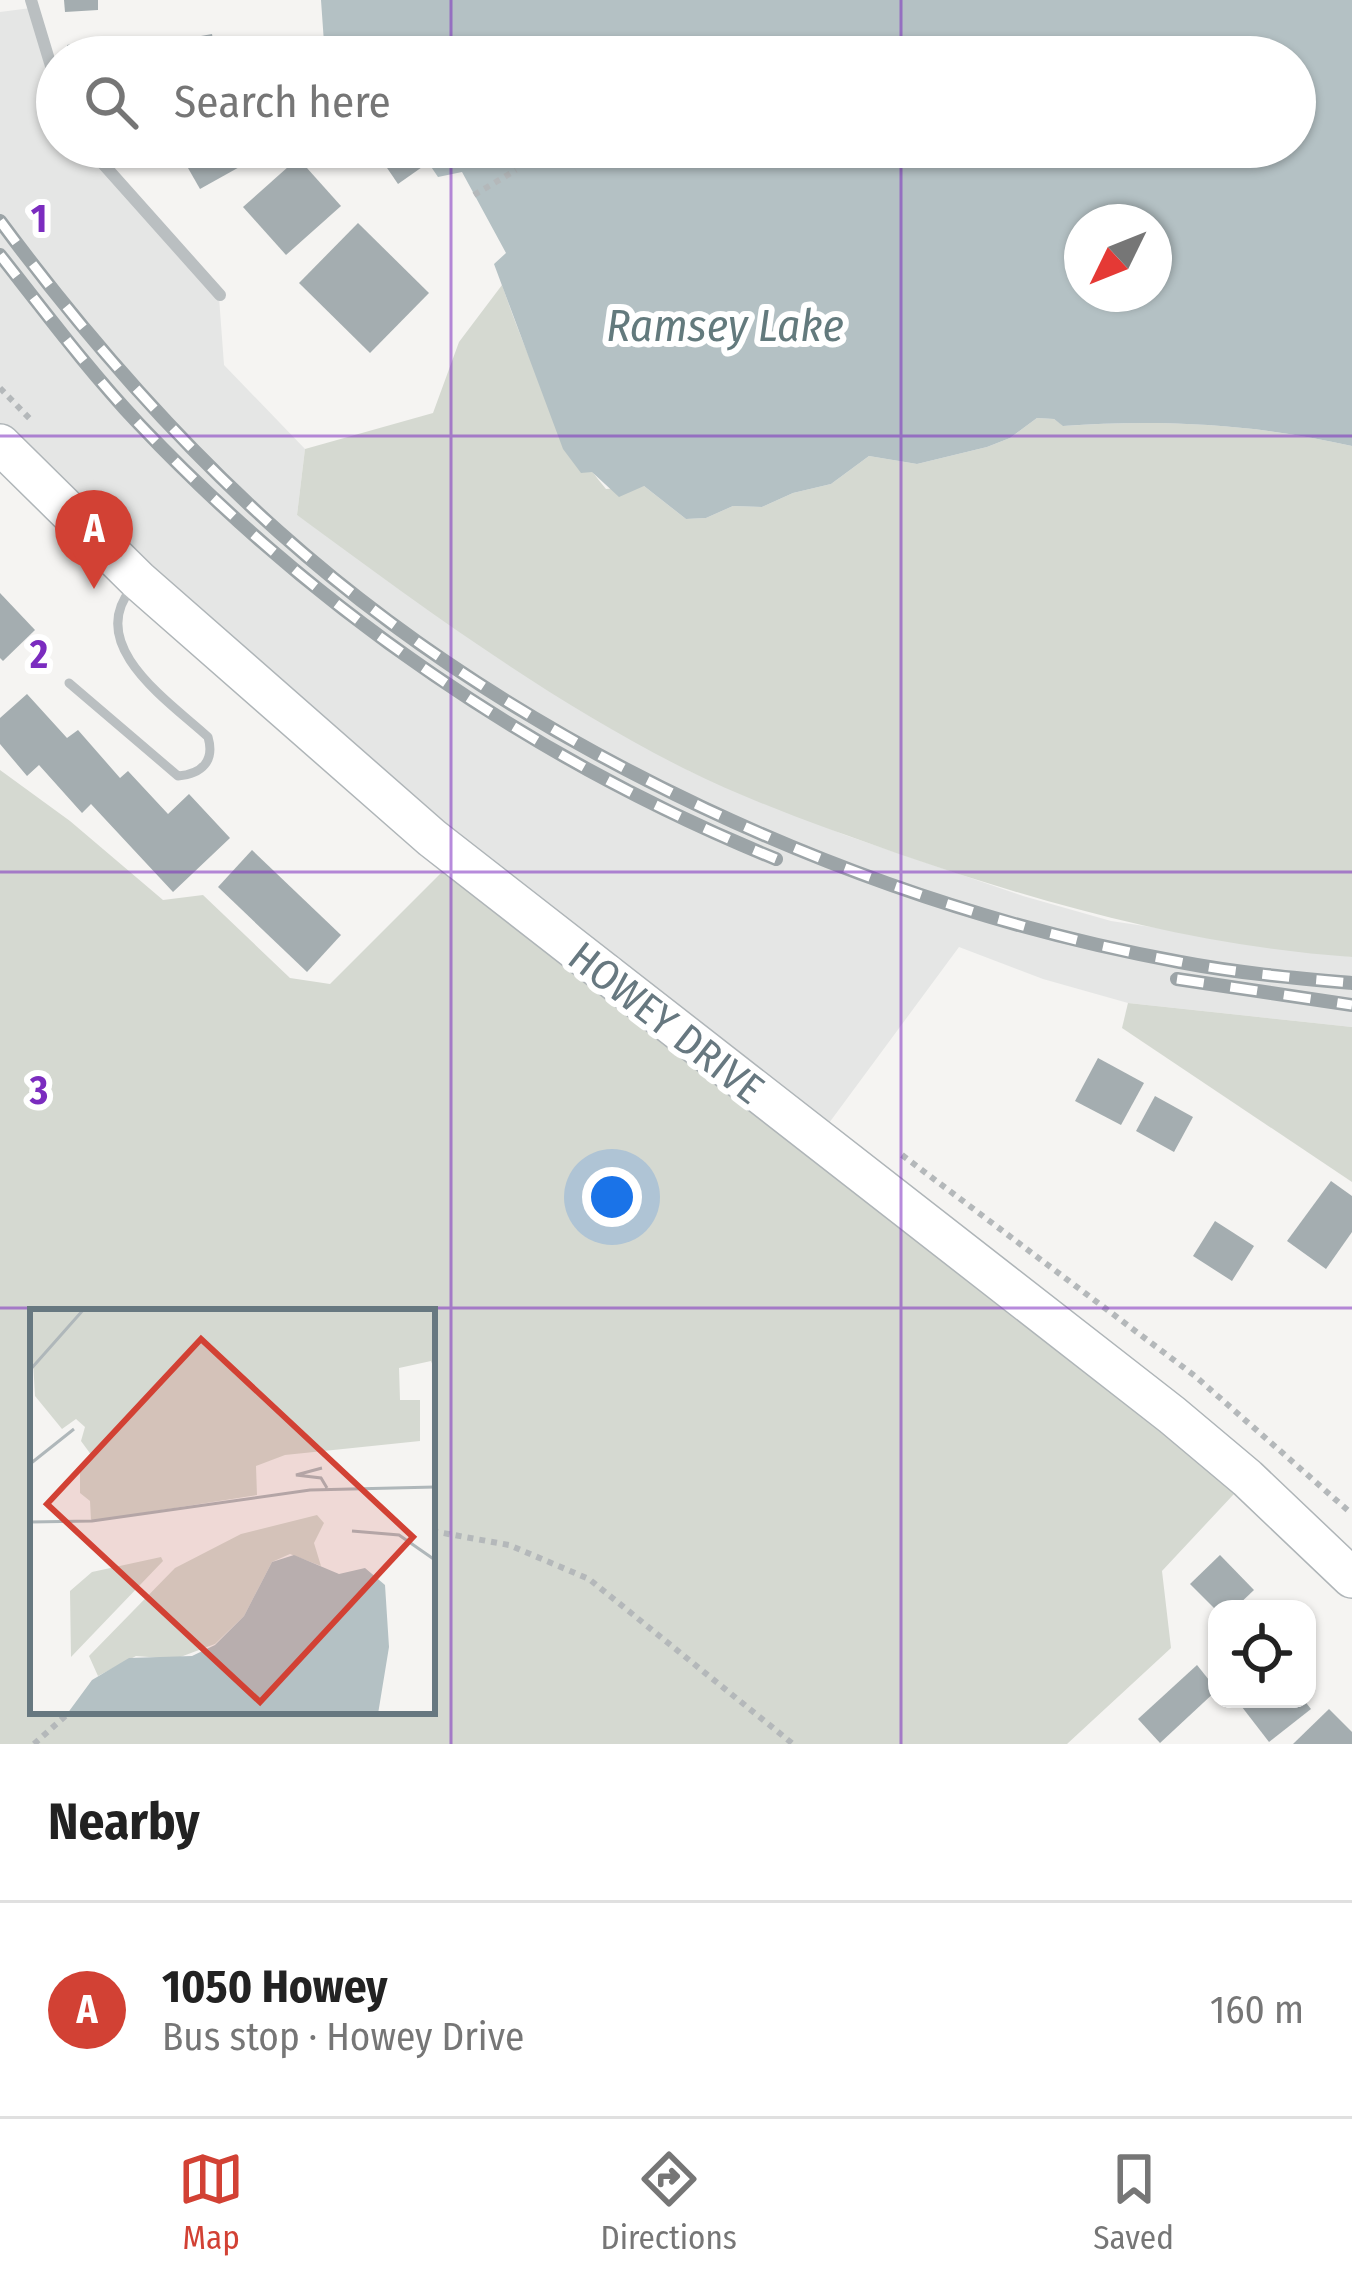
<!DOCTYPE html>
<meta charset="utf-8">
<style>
body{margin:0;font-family:"Fira Sans Condensed",sans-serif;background:#f2f2f2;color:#222}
.controls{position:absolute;right:36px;bottom:36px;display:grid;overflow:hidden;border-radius:24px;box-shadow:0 3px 9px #0004}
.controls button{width:108px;height:108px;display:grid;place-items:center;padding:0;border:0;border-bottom:3px solid #e0e0e0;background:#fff;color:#222;font:60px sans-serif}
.compass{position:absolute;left:1064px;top:204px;width:108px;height:108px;border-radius:50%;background:#fff;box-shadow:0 3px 9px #0004;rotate:227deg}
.you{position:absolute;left:612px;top:1197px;width:42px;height:42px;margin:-30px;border:9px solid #fff;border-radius:50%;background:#1a73e8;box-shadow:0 0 0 18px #1a73e833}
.badge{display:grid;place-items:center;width:78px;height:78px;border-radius:50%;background:#d24134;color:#fff;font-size:39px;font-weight:700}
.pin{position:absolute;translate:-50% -99px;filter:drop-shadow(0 3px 6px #0008)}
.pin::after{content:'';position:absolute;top:63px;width:42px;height:36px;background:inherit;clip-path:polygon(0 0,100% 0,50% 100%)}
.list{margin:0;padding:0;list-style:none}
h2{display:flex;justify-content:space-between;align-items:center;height:156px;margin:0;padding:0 48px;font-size:51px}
h2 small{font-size:39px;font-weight:400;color:#767676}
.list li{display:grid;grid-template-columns:78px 1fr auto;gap:36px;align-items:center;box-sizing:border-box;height:216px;padding:0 48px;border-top:3px solid #e0e0e0}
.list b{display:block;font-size:45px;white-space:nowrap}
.list p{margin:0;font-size:39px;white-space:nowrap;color:#767676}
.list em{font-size:39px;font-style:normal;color:#767676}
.icon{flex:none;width:66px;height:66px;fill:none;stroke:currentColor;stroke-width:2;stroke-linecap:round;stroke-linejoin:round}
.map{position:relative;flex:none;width:1352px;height:1744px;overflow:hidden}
.search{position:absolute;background:#fff;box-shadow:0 3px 9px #0004;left:36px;right:36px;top:36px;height:132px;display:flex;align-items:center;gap:30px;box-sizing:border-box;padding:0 42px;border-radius:66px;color:#767676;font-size:45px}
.sheet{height:372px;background:#fff}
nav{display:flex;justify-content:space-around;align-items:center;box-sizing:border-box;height:168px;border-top:3px solid #e0e0e0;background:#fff;font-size:33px;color:#767676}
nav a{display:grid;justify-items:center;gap:6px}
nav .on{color:#d24134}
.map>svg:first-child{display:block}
</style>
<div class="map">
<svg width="1352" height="1744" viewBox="0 0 1352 1744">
<rect width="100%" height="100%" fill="#f5f4f2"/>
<path fill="#e5e6e5" d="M 31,8 L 46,71 L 57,94 L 57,147 L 85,147 L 219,297 L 224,365 L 305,449 L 297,515 L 689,771 L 845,835 L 1023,896 L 1111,921 L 1352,957 L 1352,1027 L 1128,1003 L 1043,979 L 959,947 L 815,1142 L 0,448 L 0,12 Z"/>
<g fill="#d5d9d1" fill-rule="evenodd">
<path d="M 502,285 C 527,357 557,430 606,489 L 644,486 L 686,519 L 706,518 L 733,506 L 762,507 L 793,493 L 831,484 L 869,456 L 917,464 L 987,447 L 1010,438 L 1037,418 L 1054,419 L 1064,426 C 1161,419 1257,424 1352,446 L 1352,957 C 1195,946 1047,905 899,854 C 828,829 754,803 687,770 C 548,700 422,607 297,515 L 305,449 L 433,413 L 459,342 Z"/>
<path d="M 0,770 L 70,821 L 163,900 L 203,895 L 290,978 L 330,984 L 454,860 L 1247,1480 L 1162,1571 L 1171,1648 L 1067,1744 L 0,1744 ZM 33,1312 L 432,1312 L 432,1711 L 33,1711 Z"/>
<path d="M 1128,1003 L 1352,1027 L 1352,1182 L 1122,1028 Z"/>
</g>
<path fill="#b4c1c4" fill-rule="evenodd" d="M 321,0 L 1352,0 L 1352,446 C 1257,424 1161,419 1063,426 L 1054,419 L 1037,418 L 1010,438 L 987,447 L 917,464 L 869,456 L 831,484 L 793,493 L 762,507 L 733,506 L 706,518 L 686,519 L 644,486 L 619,497 L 592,472 L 581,473 L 563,449 L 494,264 L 506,253 L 462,172 L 438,177 L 419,149 L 394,147 L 1295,147 L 1295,57 L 325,57 ZM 1082,222 L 1154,222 L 1154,294 L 1082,294 Z"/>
<g fill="#a4adb0">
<path d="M 64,0 L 98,0 L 98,10 L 65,12 Z"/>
<path d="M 212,34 L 216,57 L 153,57 L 151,45 Z"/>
<path d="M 101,39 L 104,57 L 69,57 L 67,45 Z"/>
<path d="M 176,147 L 256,147 L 261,155 L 200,189 Z"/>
<path d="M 404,147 L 413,147 L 425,165 L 398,184 L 383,162 Z"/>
<path d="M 298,158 L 341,206 L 286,255 L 243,207 Z"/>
<path d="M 358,223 L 429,293 L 370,353 L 299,283 Z"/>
<path d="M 0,593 L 35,630 L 3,661 L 0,658 Z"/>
<path d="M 27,694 L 67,738 L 78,730 L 120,778 L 128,771 L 168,814 L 189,794 L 230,838 L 173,892 L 91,804 L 82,813 L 39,765 L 27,776 L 0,744 L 0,718 Z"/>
<path d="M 252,850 L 341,935 L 307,972 L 218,887 Z"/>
<path d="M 1098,1058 L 1144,1083 L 1121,1125 L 1075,1101 Z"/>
<path d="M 1155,1096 L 1193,1117 L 1174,1152 L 1136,1131 Z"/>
<path d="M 1331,1181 L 1352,1196 L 1352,1232 L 1326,1269 L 1287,1241 Z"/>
<path d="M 1215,1221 L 1254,1246 L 1232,1281 L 1193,1256 Z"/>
<path d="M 1220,1555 L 1254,1590 L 1234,1609 L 1215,1609 L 1190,1584 Z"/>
<path d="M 1197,1665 L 1217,1690 L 1160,1743 L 1138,1719 Z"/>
<path d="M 1252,1699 L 1303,1699 L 1311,1709 L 1269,1742 L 1242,1707 Z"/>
<path d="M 1329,1709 L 1352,1732 L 1352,1744 L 1293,1744 Z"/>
</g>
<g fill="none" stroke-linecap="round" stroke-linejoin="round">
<defs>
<path id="secondary" d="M 0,444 L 138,580 L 432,838 L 1172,1415 L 1247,1478 L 1352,1578"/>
</defs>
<use href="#secondary" stroke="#afb5b8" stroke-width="42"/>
<g stroke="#b4b8ba" stroke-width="6" stroke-dasharray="6 6" stroke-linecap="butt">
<path d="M 427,161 L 446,147"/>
<path d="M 474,195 L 516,170"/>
<path d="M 0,388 L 31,420"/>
<path d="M 902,1155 L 1195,1376 L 1352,1514"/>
<path d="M 432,1531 L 509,1545 L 589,1579 L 793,1744"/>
<path d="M 34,1744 L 71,1711"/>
</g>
<path stroke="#babfc1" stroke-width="9" d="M 69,683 L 178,776 C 202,774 215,761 208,737 C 170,702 85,646 131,589"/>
<g stroke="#babfc1" stroke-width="12">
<path d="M 31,0 L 57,86"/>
<path d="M 88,147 L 220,295"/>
</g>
<use href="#secondary" stroke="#fff" stroke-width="39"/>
<defs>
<g id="rail">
<path d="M 0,221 C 83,333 175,439 279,532 C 522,749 861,904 1180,962 C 1237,973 1295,978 1352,983"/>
<path d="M 0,255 C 45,312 89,371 139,424 C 316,611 537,762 776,859"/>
<path d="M 1177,979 L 1352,1005"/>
</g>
</defs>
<use href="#rail" stroke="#9ca4a7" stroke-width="14"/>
<use href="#rail" stroke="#fff" stroke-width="9" stroke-dasharray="27" stroke-linecap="butt"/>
</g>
<path fill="none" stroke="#7b2cbf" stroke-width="3" stroke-opacity="0.55" d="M 451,0 L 451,57M 901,0 L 901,57M 451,147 L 451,1744M 901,147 L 901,1744M 0,436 L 1352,436M 0,872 L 1352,872M 0,1308 L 1352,1308"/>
<g text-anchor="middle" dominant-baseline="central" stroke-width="12" stroke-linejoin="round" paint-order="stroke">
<g font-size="42" fill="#677880" stroke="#fff">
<text transform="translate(666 1023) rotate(38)">HOWEY DRIVE</text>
</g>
<g font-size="45" font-style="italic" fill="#637a7d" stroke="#fff">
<text x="725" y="326">Ramsey Lake</text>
</g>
</g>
<g transform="translate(30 1309)">
<rect width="405" height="405" fill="#f5f4f2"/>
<path d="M 0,0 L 405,0 L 405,62 L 401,52 L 369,59 L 370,91 L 390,91 L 390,132 L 255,146 L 226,157 L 227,186 L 61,212 L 60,192 L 50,184 L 50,160 L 62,147 L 51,132 L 55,118 L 46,110 L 32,120 L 5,87 ZM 287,206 L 294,214 L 284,234 L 291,257 L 260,245 L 242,253 L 214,307 L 185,335 L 145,350 L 106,347 L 68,367 L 59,347 L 145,259 L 211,225 ZM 131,248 L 133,252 L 41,348 L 40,282 L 62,263 Z" fill="#d5d9d1"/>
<path d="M 264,246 L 309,265 L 335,259 L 355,276 L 359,338 L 348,405 L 37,405 L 62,371 L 99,349 L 162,347 L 185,336 L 214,307 L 242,253 Z" fill="#b4c1c4"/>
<path fill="none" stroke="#afb7ba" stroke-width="3" d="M 0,61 L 54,0M 0,155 L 44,120M 292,159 L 266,166 L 291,169 L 297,179M 0,213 L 62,212 L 280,181 L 405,178M 322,222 L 369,226 L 405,251"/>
<path fill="#d24134" fill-opacity="0.15" stroke="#d24134" stroke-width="6" d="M 171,30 L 383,228 L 230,393 L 17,195 Z"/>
<rect width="405" height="405" fill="none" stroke="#677880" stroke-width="6"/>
</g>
<g font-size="39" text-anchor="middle" font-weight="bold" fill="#7b2cbf" stroke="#fff" stroke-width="12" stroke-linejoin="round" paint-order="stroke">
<text x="39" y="232">1</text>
<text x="39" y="668">2</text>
<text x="39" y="1104">3</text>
</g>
</svg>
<div class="controls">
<button><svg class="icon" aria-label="locate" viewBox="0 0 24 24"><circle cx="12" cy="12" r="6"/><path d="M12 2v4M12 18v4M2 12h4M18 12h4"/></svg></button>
</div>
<svg class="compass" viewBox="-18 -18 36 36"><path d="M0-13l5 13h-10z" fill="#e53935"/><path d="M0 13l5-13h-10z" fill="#767676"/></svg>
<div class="you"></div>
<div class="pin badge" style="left:94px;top:589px">A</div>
<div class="search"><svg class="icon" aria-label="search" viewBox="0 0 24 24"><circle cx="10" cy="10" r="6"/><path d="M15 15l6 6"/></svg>Search here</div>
</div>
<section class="sheet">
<h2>Nearby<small></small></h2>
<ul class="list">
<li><span class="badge">A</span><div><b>1050 Howey</b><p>Bus stop · Howey Drive</p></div><em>160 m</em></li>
</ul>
</section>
<nav>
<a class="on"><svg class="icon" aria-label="map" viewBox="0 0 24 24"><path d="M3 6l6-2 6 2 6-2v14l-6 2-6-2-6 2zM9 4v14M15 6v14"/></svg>Map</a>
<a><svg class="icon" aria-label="directions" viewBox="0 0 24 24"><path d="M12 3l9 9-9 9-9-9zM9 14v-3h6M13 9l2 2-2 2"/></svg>Directions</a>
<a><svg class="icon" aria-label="saved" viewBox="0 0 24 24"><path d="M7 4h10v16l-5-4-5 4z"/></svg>Saved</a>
</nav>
